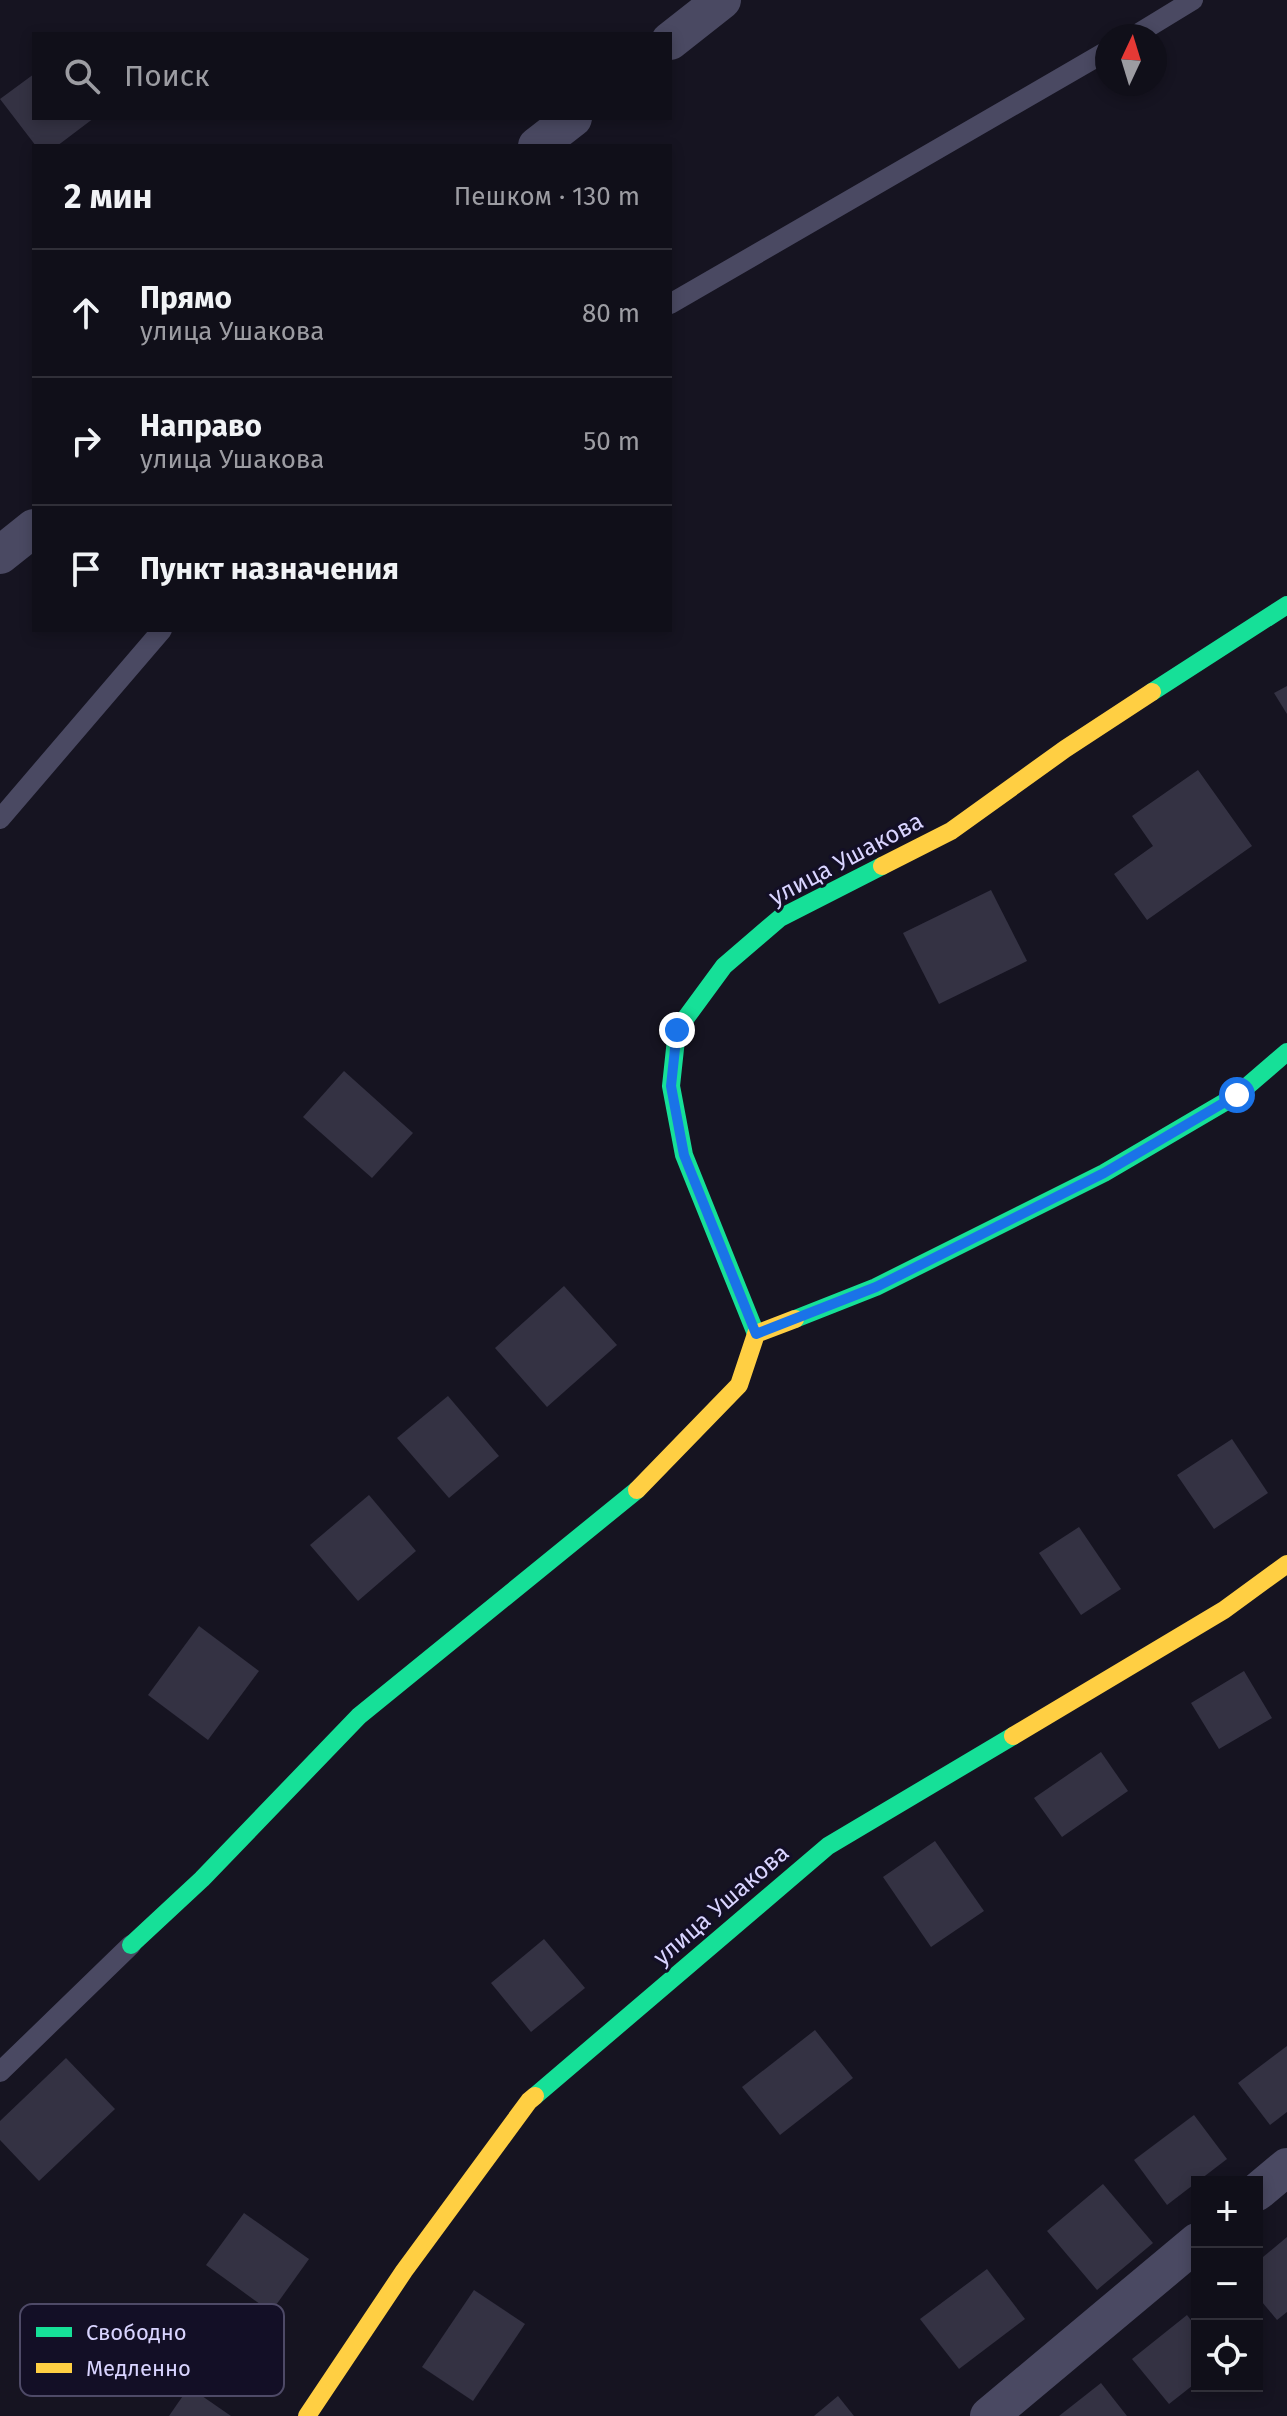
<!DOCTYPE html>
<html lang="ru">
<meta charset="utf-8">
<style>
body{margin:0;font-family:"Fira Sans",sans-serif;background:#191822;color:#f1f3f6}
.controls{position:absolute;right:24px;bottom:24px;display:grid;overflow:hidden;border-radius:0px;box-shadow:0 4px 12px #0003}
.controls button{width:72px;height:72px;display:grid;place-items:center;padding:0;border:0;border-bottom:2px solid #302f38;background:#100f19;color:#f1f3f6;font:40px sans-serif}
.compass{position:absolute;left:1095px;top:24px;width:72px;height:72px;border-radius:50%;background:#100f19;box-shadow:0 4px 12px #0003;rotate:4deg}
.stop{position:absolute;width:24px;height:24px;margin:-18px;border:6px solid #1a73e8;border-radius:50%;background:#fff}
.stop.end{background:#1a73e8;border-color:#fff;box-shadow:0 2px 8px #0008}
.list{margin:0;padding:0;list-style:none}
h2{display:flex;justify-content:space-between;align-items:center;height:104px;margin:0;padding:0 32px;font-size:34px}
h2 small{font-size:26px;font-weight:400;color:#9c9ca2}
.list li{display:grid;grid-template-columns:52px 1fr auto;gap:24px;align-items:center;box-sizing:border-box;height:128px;padding:0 32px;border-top:2px solid #302f38}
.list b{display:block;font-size:30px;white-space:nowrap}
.list p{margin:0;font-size:26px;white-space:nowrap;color:#9c9ca2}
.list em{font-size:26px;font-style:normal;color:#9c9ca2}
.icon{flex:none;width:44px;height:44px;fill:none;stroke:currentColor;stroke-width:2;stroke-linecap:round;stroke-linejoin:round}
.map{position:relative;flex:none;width:1287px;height:2416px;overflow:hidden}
.search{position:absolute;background:#100f19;box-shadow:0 4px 12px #0003;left:32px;top:32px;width:640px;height:88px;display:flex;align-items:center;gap:20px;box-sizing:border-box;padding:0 28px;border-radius:0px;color:#9c9ca2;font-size:30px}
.panel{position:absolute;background:#100f19;box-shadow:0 4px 12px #0003;left:32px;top:144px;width:640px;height:488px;border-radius:0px}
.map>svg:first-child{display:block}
</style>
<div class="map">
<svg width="1287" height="2416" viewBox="0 0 1287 2416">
<rect width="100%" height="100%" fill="#161421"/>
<g fill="#343243">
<path d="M 34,74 L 34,118 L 94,118 L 57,146 L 36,146 L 0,99 Z"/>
<path d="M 1287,686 L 1287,714 L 1274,693 Z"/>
<path d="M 1198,770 L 1252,846 L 1147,920 L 1114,874 L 1153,846 L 1132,816 Z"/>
<path d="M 991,890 L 1027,961 L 939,1004 L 903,933 Z"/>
<path d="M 344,1071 L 413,1133 L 372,1178 L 303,1117 Z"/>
<path d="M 564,1286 L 617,1345 L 547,1407 L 495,1348 Z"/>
<path d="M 448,1396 L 499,1456 L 449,1498 L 397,1438 Z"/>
<path d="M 1232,1439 L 1268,1493 L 1214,1529 L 1177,1475 Z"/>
<path d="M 369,1495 L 416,1551 L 358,1601 L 310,1545 Z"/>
<path d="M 1079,1527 L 1121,1589 L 1081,1615 L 1039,1553 Z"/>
<path d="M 199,1626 L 259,1671 L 208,1740 L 148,1695 Z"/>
<path d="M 1244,1671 L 1272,1718 L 1219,1749 L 1191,1703 Z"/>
<path d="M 1101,1752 L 1128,1791 L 1062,1837 L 1034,1798 Z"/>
<path d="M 935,1841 L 984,1911 L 931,1947 L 883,1877 Z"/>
<path d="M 544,1939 L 585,1988 L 531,2032 L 491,1983 Z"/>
<path d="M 815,2030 L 853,2078 L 780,2135 L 742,2087 Z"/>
<path d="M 1287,2046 L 1287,2112 L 1270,2125 L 1238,2083 Z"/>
<path d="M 66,2058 L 115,2109 L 39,2181 L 0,2140 L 0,2121 Z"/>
<path d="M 1194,2115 L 1227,2159 L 1167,2205 L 1134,2160 Z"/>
<path d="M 1103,2184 L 1153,2243 L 1097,2290 L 1047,2231 Z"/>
<path d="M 244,2213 L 309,2259 L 271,2312 L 206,2265 Z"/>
<path d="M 1287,2237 L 1287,2312 L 1277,2320 L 1257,2296 L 1257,2262 Z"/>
<path d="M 987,2269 L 1025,2319 L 959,2369 L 920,2319 Z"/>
<path d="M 474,2290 L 525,2324 L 473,2401 L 422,2367 Z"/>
<path d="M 1187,2315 L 1197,2328 L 1197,2382 L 1169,2404 L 1132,2359 Z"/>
<path d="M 1101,2383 L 1127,2416 L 1059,2416 Z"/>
<path d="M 189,2387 L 231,2416 L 169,2416 Z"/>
<path d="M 838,2396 L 854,2416 L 814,2416 Z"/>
</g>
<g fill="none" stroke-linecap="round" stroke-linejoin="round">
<g stroke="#4a4962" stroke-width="20">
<path d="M 1134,36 L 1193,0"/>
<path d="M 670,304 L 1107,51"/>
<path d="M 0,819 L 162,630"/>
<path d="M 0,2072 L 131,1945"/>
</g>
<g stroke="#4a4962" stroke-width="38">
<path d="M 670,41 L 722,0"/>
<path d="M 537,146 L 573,118"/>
<path d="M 0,555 L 34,528"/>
<path d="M 1257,2192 L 1287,2167"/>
<path d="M 989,2416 L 1197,2242"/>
</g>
<g stroke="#16e098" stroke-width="18">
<path d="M 1152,692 L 1287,605"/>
<path d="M 795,1319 L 876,1287 L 1104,1173 L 1237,1095 L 1287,1052"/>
<path d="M 756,1334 L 684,1155 L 671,1086 L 677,1030 L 724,966 L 780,918 L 882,866"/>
<path d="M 131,1945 L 202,1879 L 359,1716 L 637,1490"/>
<path d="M 535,2096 L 828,1846 L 1013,1736"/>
</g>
<g stroke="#ffcf43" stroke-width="18">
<path d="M 882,866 L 951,831 L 1065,749 L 1152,692"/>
<path d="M 637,1490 L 739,1385 L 756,1334 L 795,1319"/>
<path d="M 1013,1736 L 1224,1610 L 1287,1564"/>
<path d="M 307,2416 L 404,2271 L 529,2101 L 535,2096"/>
</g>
</g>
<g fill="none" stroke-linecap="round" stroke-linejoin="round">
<path stroke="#1a73e8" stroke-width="10" d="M 677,1030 L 671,1086 L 684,1155 L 756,1334 L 876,1287 L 1104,1173 L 1237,1095"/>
</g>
<g text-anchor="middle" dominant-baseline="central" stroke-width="6" stroke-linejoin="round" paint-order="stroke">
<g font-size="24" fill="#d9d4ff" stroke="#130f26">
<text transform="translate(846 859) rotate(-28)">улица Ушакова</text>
<text transform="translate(721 1905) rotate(-41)">улица Ушакова</text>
</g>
</g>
<rect x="20" y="2304" width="264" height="92" rx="12" fill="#130f26" stroke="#4e4a67" stroke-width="2"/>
<rect x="36" y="2327" width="36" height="10" fill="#16e098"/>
<rect x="36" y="2363" width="36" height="10" fill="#ffcf43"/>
<g font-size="22" fill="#d9d4ff">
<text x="86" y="2340">Свободно</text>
<text x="86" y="2376">Медленно</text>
</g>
</svg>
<div class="controls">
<button>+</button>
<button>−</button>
<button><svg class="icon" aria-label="locate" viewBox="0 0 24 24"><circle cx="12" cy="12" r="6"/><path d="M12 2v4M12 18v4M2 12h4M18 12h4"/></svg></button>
</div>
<svg class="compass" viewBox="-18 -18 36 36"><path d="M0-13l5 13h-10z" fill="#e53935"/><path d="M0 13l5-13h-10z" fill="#9c9ca2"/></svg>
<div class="stop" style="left:1237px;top:1095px"></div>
<div class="stop end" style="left:677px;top:1030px"></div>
<div class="search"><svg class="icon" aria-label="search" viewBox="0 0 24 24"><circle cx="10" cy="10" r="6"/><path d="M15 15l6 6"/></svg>Поиск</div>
<section class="panel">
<h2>2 мин<small>Пешком · 130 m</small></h2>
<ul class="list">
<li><svg class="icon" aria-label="ahead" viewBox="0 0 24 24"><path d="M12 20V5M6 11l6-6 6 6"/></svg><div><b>Прямо</b><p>улица Ушакова</p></div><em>80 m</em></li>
<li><svg class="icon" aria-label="right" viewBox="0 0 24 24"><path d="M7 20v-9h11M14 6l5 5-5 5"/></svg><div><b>Направо</b><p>улица Ушакова</p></div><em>50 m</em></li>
<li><svg class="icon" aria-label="arrive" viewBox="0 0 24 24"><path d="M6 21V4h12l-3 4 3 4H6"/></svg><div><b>Пункт назначения</b></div></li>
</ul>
</section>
</div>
